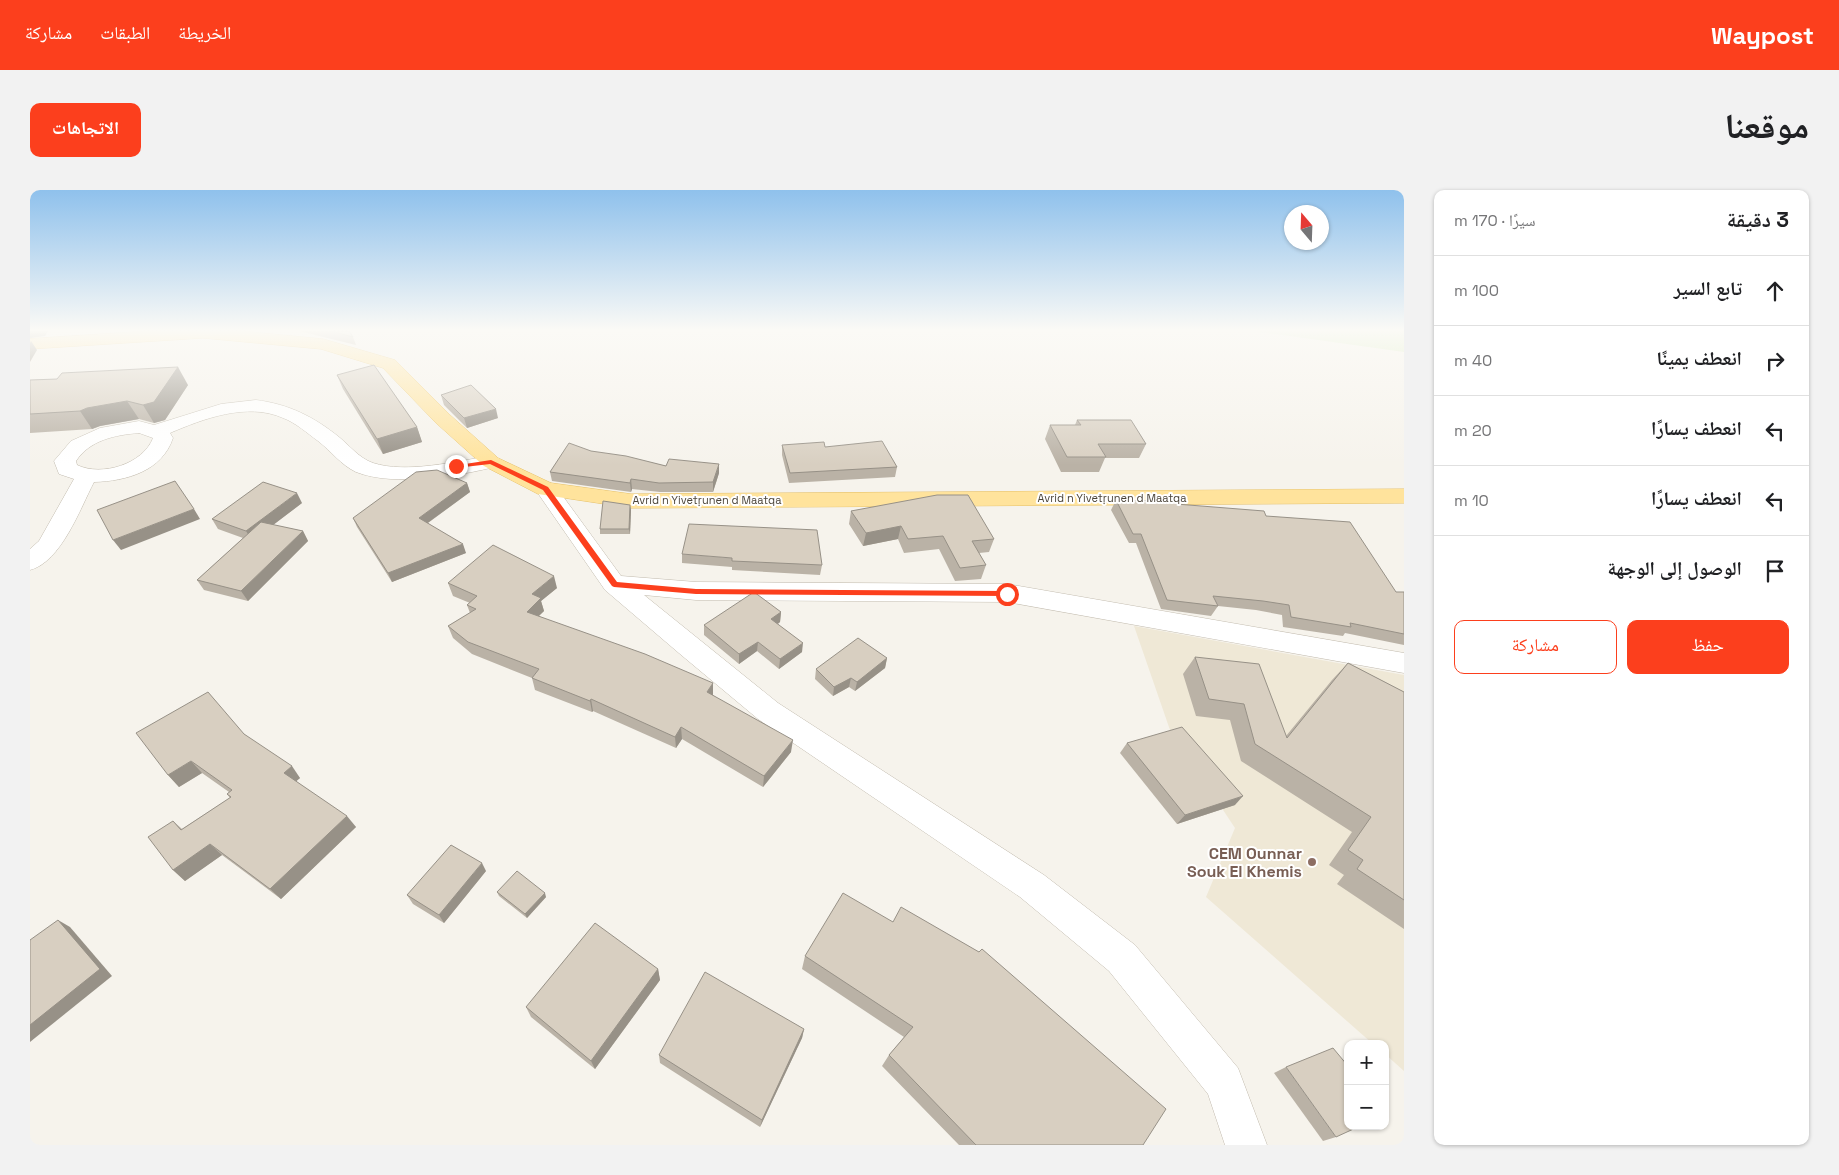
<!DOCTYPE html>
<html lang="ar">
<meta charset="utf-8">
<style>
body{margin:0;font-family:"Space Grotesk","Noto Naskh Arabic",sans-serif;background:#f2f2f2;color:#202124;direction:rtl}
.controls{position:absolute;right:15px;bottom:15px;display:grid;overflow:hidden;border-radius:10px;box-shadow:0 1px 4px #0004}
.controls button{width:45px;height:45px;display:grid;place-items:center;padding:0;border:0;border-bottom:1px solid #e0e0e0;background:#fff;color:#202124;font:25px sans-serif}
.compass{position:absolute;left:1254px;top:15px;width:45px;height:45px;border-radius:50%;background:#fff;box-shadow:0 1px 4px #0004;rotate:341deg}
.stop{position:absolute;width:15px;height:15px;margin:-11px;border:4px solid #fc3f1d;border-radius:50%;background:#fff}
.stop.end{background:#fc3f1d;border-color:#fff;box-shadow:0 1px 5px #0008}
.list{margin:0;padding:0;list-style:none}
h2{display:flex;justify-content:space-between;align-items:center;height:65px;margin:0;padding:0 20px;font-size:21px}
h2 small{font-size:16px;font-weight:400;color:#757577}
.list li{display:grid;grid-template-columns:32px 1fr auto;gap:15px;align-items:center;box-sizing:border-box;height:70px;padding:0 20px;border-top:1px solid #e0e0e0}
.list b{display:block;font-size:19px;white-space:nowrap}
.list em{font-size:16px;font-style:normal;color:#757577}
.actions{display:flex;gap:10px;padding:15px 20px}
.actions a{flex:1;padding:11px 0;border:1px solid #fc3f1d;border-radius:10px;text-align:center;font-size:18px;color:#fc3f1d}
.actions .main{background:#fc3f1d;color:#fff}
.icon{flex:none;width:28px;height:28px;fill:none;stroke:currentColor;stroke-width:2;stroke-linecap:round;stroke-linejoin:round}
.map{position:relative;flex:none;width:1374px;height:955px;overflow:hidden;direction:ltr;border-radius:10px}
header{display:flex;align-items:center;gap:30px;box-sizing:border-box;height:70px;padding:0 25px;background:#fc3f1d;color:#fff}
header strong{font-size:24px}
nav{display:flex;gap:28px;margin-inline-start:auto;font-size:18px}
.intro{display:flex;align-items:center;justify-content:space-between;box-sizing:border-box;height:120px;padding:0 30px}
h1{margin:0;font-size:35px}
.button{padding:12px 22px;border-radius:10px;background:#fc3f1d;color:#fff;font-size:18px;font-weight:700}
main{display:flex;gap:30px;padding:0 30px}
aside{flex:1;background:#fff;border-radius:10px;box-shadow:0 1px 4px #0004}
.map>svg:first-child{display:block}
</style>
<header>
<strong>Waypost</strong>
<nav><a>الخريطة</a><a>الطبقات</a><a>مشاركة</a></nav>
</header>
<div class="intro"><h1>موقعنا</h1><a class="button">الاتجاهات</a></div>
<main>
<aside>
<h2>3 دقيقة<small>سيرًا · 170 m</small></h2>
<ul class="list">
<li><svg class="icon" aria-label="ahead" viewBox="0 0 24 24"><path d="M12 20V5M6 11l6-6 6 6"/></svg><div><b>تابع السير</b></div><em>100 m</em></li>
<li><svg class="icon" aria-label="right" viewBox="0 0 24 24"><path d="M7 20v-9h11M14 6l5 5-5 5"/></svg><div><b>انعطف يمينًا</b></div><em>40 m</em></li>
<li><svg class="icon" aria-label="left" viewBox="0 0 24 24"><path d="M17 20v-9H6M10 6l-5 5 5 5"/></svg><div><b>انعطف يسارًا</b></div><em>20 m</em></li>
<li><svg class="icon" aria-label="left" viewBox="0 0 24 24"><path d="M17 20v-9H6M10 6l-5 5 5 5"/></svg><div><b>انعطف يسارًا</b></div><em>10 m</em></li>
<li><svg class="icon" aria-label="arrive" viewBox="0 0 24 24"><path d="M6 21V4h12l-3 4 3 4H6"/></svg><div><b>الوصول إلى الوجهة</b></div></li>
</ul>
<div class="actions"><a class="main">حفظ</a><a>مشاركة</a></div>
</aside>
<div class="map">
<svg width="1374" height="955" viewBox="0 0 1374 955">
<rect width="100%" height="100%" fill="#f6f3ec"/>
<path fill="#efe8d6" d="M 1104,436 L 1374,485 L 1374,881 L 1355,864 L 1355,854 L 1343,854 L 1176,707 L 1205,638 L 1140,540 Z"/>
<path fill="#d2eab5" d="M 1223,141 L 1374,141 L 1374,162 Z"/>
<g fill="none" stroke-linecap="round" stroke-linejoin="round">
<defs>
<g id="minor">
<path d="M 226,210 C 259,214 284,227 309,247 C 320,256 329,268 343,273 C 377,284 426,271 461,266 L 468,268 L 472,272 L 468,276 C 430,286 364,297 326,282 C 311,275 301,261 288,251 C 277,243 266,233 253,228 C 217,212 173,229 140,243 L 143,248 C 132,281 97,291 64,292 C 50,319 31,372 0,380 L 0,359 L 9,351 L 44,289 L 29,284 L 24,271 L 41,251 L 70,238 L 109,231 L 124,235 L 191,214 ZM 109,243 L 123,248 C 113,274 72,287 47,275 L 46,271 C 60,250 85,245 109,243 Z"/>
<path d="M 516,292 L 524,294 L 591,386 L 666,392 L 977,394 L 1374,463 L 1374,483 L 977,412 L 666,410 L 614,405 L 748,513 L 1014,685 L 1105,755 L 1208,878 L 1237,955 L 1195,955 L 1178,904 L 1079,781 L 990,707 L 728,529 L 650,464 L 575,400 L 505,299 L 508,294 Z"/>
</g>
<path id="major" d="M 118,141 L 211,141 L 293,149 L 365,170 L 420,225 L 468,268 L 521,293 L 601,304 L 1374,299 L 1374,313 L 601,318 L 508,304 L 454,276 L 406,233 L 353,178 L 291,159 L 173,148 L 0,159 L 0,149 Z"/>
</defs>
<use href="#minor" stroke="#c2bbae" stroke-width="1"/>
<use href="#major" stroke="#e6c16a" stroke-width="1"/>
<use href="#minor" fill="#fff" fill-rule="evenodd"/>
<use href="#major" fill="#ffe39c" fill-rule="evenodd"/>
</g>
<g fill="#bab2a6">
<path d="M 269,141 L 319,141 L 323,147 L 326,155 Z"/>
<path d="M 307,185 L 387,237 L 392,252 L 353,264 L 313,199 Z"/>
<path d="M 27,189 L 158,195 L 135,230 L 124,233 L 109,229 L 70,236 L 62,239 L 0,243 L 0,190 Z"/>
<path d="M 411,205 L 468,228 L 437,238 L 414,215 Z"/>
<path d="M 1047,230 L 1116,254 L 1109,268 L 1075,268 L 1069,282 L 1031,282 L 1015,249 L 1020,235 L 1045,235 Z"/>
<path d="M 752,255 L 795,257 L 867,277 L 865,287 L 759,293 L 752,265 Z"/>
<path d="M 561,261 L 636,276 L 689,283 L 683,302 L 630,302 L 602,299 L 601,302 L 522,291 L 520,282 Z"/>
<path d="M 437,293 L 440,302 L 398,333 L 436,363 L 362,392 L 327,337 L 323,328 Z"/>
<path d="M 1086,310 L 1146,314 L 1236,326 L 1366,402 L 1374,402 L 1374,455 L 1315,443 L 1313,446 L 1253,437 L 1252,425 L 1226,420 L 1188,416 L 1181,426 L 1131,419 L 1106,353 L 1099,353 L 1081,320 Z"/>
<path d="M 272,313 L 243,335 L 273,341 L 278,351 L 218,411 L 174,400 L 167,390 L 213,348 L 188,339 L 182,329 Z"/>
<path d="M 600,315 L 601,320 L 600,344 L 570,344 L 570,339 Z"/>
<path d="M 821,321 L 964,349 L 959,362 L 949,363 L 956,375 L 951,389 L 925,391 L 909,359 L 874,363 L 868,349 L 833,356 L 819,334 Z"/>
<path d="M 652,364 L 792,375 L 790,385 L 702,380 L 702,377 L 652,373 Z"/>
<path d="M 418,393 L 527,398 L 511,411 L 514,421 L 509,426 L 683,505 L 761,562 L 733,597 L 652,549 L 646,558 L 563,521 L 562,522 L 505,500 L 502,488 L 442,464 L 423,448 L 418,436 L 440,423 L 437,415 L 440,413 L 423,406 Z"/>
<path d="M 751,422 L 750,432 L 748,434 L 772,462 L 749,479 L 727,461 L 709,474 L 674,445 L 674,435 Z"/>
<path d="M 1165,467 L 1256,546 L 1302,490 L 1318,473 L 1374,502 L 1374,739 L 1307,694 L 1314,685 L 1299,675 L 1322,642 L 1211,571 L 1200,530 L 1166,526 L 1153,484 Z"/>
<path d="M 857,468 L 855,478 L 825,501 L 819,497 L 803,506 L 785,489 L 786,479 Z"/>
<path d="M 214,544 L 270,588 L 266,591 L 326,637 L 251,709 L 192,665 L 155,691 L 143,680 L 143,631 L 152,639 L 200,608 L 197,604 L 199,602 L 172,583 L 149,597 L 138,585 Z"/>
<path d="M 1097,553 L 1205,615 L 1147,634 L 1090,563 Z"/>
<path d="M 456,681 L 414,733 L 383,714 L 377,705 Z"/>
<path d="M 467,702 L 516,707 L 497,728 L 469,706 Z"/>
<path d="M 863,732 L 949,762 L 1113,955 L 929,955 L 852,876 L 859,865 L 874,847 L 772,779 L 775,766 Z"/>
<path d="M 628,779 L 630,790 L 565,879 L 501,827 L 496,817 Z"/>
<path d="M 774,839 L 772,848 L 730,937 L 630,873 L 629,865 Z"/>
<path d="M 1256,877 L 1306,947 L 1293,951 L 1244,883 Z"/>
</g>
<g fill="#979187">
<path d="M 0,141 L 18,141 L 15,146 L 0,148 Z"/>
<path d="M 1,151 L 7,160 L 0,172 L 0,153 Z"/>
<path d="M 148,177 L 158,195 L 135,230 L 124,233 L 113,215 Z"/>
<path d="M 97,211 L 109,229 L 70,236 L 62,239 L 50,221 L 57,218 Z"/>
<path d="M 466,219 L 468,228 L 437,238 L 434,228 Z"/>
<path d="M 387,237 L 392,252 L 353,264 L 347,249 Z"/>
<path d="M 689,274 L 689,283 L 683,302 L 683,292 Z"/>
<path d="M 601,289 L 602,299 L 601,302 L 600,293 Z"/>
<path d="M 437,293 L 440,302 L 392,337 L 389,328 Z"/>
<path d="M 267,303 L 272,313 L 222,351 L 216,341 Z"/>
<path d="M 600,315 L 601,320 L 600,344 L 599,339 Z"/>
<path d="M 164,319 L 170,329 L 91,360 L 83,350 Z"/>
<path d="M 871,336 L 868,349 L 833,356 L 836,343 Z"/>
<path d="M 273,341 L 278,351 L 218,411 L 211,401 Z"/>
<path d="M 433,354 L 436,363 L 362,392 L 358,383 Z"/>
<path d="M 524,386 L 527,398 L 511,411 L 514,421 L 500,434 L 497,422 L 502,404 Z"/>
<path d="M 751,422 L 750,432 L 740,439 L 741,429 Z"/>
<path d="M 728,452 L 727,461 L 709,474 L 709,464 Z"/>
<path d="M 773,453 L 772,462 L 749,479 L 750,469 Z"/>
<path d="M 857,468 L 855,478 L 825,501 L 827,492 Z"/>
<path d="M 821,488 L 819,497 L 803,506 L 804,497 Z"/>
<path d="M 683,493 L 683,505 L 677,514 L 677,502 Z"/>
<path d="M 561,509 L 563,521 L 562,522 L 560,511 Z"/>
<path d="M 651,537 L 652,549 L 646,558 L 645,547 Z"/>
<path d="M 763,550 L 761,562 L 733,597 L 734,586 Z"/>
<path d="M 161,571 L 172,583 L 149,597 L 138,585 Z"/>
<path d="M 262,576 L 270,588 L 263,594 L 254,583 Z"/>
<path d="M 1213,606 L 1205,615 L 1147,634 L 1155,625 Z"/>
<path d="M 317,626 L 326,637 L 251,709 L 240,699 Z"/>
<path d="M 180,654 L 192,665 L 155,691 L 143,680 Z"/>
<path d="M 452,673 L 456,681 L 414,733 L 409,725 Z"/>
<path d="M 515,703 L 516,707 L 497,728 L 495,724 Z"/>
<path d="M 28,730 L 40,737 L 82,786 L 0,852 L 0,835 Z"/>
<path d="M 628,779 L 630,790 L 565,879 L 561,871 Z"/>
<path d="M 774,839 L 772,848 L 730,937 L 732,930 Z"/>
</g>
<g fill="#d8cfc1" stroke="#979187">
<path d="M 301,141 L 319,141 L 323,147 Z"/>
<path d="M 344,175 L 387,237 L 347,249 L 307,185 Z"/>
<path d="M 148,177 L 124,212 L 113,215 L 97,211 L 57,218 L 50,221 L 0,224 L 0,190 L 27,189 L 32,183 Z"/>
<path d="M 441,195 L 466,219 L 434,228 L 411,205 Z"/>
<path d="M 1047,230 L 1101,230 L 1116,254 L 1068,254 L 1076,267 L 1037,267 L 1020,235 L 1051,235 Z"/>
<path d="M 852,251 L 867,277 L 760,283 L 752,255 L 794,252 L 795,257 Z"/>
<path d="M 539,253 L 561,261 L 596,266 L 636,276 L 639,269 L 689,274 L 683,292 L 629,293 L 601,289 L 600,293 L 520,282 Z"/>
<path d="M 407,280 L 437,293 L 389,328 L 433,354 L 358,383 L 323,328 L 386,282 Z"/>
<path d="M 145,291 L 164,319 L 83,350 L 67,320 Z"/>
<path d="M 233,292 L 267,303 L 216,341 L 182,329 Z"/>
<path d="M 907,305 L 938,305 L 964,349 L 942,351 L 956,375 L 930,378 L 913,346 L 878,349 L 871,336 L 836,343 L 821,321 Z"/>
<path d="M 1086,310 L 1144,311 L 1146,314 L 1234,321 L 1236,326 L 1320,332 L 1366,402 L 1374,402 L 1374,444 L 1320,433 L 1321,437 L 1261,427 L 1259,415 L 1233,411 L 1183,406 L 1188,416 L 1137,410 L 1111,344 L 1103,344 Z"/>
<path d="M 573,311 L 600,315 L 599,339 L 570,339 Z"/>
<path d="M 231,332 L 273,341 L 211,401 L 167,390 Z"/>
<path d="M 659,334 L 787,340 L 792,375 L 702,371 L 702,368 L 652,364 Z"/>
<path d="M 463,355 L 524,386 L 502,404 L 511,408 L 497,422 L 615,464 L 683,493 L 677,502 L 763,550 L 734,586 L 651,537 L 645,547 L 561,509 L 560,511 L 502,488 L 509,479 L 438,452 L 418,436 L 446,419 L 437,415 L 447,406 L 418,393 Z"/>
<path d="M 724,402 L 751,422 L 741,429 L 773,453 L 750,469 L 728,452 L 709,464 L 674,435 Z"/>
<path d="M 828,448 L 857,468 L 827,492 L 821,488 L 804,497 L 786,479 Z"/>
<path d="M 1165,467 L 1229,474 L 1257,548 L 1318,473 L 1374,502 L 1374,710 L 1327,679 L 1333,670 L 1318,660 L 1341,627 L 1225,554 L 1214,514 L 1179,509 Z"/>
<path d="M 178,502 L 214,544 L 262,576 L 254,583 L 317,626 L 240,699 L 180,654 L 143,680 L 118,647 L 143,631 L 151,640 L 201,607 L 197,604 L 202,600 L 161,571 L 138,585 L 106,543 Z"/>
<path d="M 1152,537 L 1213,606 L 1155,625 L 1097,553 Z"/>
<path d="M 421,655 L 452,673 L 409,725 L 377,705 Z"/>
<path d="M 487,681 L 515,703 L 495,724 L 467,702 Z"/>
<path d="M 813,703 L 863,732 L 871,717 L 949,762 L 952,759 L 1136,919 L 1113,955 L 946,955 L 859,865 L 883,837 L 775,766 Z"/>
<path d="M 28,730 L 70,779 L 0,835 L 0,750 Z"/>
<path d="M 565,733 L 628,779 L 561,871 L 496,817 Z"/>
<path d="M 675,782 L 774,839 L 732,930 L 629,865 Z"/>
<path d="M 1303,858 L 1318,876 L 1318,936 L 1330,936 L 1306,947 L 1256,877 Z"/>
</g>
<linearGradient id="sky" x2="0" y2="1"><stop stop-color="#8fc1ec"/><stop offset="0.51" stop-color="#fbfaf6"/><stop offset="1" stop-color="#fbfaf6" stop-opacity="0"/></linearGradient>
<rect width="1374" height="275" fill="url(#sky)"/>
<path fill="#fc3f1d" d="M 461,270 L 518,297 L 587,392 L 666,399 L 977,401 L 981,404 L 977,406 L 666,404 L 584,397 L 582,396 L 513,300 L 460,274 L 426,278 L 422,276 Z"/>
<circle fill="#8d6e63" stroke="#fff" stroke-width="2" cx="1282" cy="672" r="5"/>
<g text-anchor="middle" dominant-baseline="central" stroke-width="4" stroke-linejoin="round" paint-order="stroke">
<g font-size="11" fill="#4b4439" stroke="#fff">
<text x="1082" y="308">Avrid n Yivetṛunen d Maatqa</text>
<text x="677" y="310">Avrid n Yivetṛunen d Maatqa</text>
</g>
<g font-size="16" font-weight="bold" fill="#785e54" stroke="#fff" text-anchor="end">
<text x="1272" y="663">CEM Ounnar<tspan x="1272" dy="18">Souk El Khemis</tspan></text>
</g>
</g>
</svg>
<div class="controls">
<button>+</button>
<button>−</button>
</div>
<svg class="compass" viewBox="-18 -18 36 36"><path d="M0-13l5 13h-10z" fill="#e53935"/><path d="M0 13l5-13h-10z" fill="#757577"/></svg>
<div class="stop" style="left:977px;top:404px"></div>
<div class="stop end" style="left:426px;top:276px"></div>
</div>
</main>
